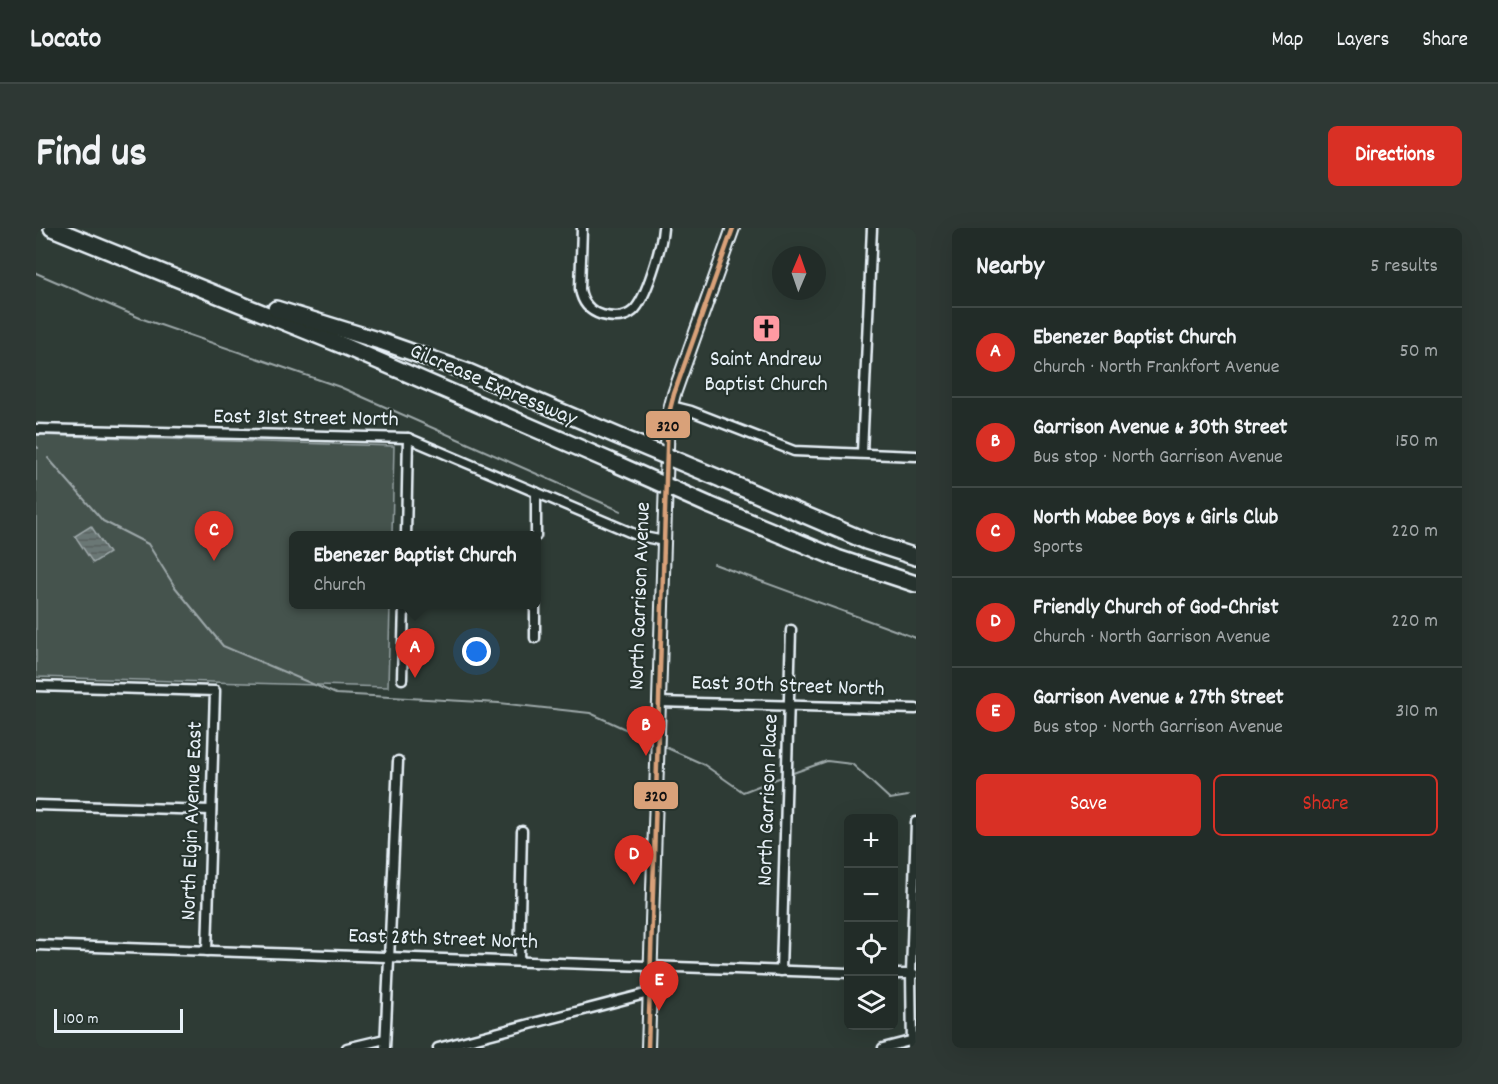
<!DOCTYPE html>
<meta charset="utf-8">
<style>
body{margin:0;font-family:Dekko,sans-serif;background:#2e3834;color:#f1f3f6}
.controls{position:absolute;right:18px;bottom:18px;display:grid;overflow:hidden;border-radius:9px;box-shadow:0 6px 24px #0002}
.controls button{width:54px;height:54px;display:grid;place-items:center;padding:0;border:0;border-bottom:2px solid #3f4845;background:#222c28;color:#f1f3f6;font:30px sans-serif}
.compass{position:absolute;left:736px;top:18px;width:54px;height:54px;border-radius:50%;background:#222c28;box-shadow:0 6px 24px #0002;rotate:2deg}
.scale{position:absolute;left:18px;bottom:15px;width:129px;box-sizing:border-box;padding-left:6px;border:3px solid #e8f1f8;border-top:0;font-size:16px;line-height:21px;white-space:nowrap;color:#e8f1f8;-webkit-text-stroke:4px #26332d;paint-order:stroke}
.you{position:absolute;left:441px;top:424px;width:21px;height:21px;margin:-15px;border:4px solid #fff;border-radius:50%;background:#1a73e8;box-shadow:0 0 0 9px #1a73e833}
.badge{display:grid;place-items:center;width:39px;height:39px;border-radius:50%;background:#d93025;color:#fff;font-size:20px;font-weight:700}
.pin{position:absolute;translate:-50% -50px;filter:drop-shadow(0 2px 3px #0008)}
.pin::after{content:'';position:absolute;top:32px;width:21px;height:18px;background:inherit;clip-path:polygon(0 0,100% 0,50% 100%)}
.popup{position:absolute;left:253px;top:303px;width:252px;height:78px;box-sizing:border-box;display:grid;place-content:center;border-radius:9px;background:#222c28;filter:drop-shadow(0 2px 4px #0005);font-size:20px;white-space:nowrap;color:#a2a7a8}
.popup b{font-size:22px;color:#f1f3f6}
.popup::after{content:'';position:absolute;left:50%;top:100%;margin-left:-12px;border:12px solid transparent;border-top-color:#222c28}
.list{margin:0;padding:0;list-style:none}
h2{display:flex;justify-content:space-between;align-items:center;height:78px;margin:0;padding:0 24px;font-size:26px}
h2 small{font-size:20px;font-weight:400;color:#a2a7a8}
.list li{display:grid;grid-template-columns:39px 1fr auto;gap:18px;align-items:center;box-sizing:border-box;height:90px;padding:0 24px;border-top:2px solid #3f4845}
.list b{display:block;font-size:22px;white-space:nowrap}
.list p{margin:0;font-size:20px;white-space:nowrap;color:#a2a7a8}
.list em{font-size:20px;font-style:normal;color:#a2a7a8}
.actions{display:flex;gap:12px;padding:18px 24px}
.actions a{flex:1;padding:14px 0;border:2px solid #d93025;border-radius:9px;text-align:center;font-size:21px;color:#d93025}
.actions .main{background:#d93025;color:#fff}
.icon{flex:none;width:33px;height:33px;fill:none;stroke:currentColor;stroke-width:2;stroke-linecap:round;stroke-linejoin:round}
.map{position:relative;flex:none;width:880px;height:820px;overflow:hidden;border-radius:9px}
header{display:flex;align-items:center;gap:36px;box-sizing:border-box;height:84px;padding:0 30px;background:#222c28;border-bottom:2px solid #3f4845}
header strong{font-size:28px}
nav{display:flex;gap:33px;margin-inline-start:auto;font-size:21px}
.intro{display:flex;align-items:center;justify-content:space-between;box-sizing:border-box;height:144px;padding:0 36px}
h1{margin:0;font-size:42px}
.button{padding:15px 27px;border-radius:9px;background:#d93025;color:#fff;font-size:21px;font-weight:700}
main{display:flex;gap:36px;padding:0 36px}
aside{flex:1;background:#222c28;border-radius:9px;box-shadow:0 6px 24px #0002}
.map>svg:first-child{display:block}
</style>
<header>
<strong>Locato</strong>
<nav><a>Map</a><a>Layers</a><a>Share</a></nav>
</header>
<div class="intro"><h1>Find us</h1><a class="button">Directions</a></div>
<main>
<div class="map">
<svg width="880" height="820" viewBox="0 0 880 820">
<defs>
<pattern id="water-rules" width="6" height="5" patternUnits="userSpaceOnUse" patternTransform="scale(1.5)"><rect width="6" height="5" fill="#6b7775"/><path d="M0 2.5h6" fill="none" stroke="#586060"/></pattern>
</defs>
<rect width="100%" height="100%" fill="#2e3b35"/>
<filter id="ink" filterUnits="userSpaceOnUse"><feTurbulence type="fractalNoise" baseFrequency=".0167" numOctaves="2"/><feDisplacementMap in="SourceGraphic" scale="12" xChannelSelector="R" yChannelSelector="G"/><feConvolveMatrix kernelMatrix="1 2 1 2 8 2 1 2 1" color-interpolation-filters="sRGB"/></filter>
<g filter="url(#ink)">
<path fill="#45524e" stroke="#96a2a3" stroke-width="1.5" d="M 0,207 L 358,218 L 356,307 L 258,308 L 258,376 L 354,377 L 352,459 L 0,449 Z"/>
<path fill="url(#water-rules)" stroke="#9da8a9" stroke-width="1.5" d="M 55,298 L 73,325 L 57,335 L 39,308 Z"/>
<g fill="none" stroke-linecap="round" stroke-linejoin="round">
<g stroke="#9da8a9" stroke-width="2">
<path d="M 0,45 L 104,90 L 304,159 L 585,283"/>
<path d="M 0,218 L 2,220"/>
<path d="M 12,230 L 67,293 L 112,316 L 139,359 L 187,418 L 300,466 L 463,475 L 554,485 L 609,510"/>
<path d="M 678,336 L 880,410"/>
<path d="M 629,519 L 667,536 L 707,564 L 743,550"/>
<path d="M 757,545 L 791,533 L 816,536 L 854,571 L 872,568"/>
</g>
<defs>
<g id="street">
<path d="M 546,0 L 544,61 C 546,74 553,83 566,87 C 577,90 589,90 597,83 C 610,72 626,17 627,0"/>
<path d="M 635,178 L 655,183 L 758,223 L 880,228"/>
<path d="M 0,201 L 372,210 L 603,308 L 628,313"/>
<path d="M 826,225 L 836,0"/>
<path d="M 370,308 L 372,210"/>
<path d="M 500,308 L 500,264"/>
<path d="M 499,410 L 499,376"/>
<path d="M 366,451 L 368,376"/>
<path d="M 0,458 L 179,463 L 171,723"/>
<path d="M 622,474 L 880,481"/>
<path d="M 0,577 L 175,582"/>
<path d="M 0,717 L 812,745"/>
<path d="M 483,733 L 486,603"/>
<path d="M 745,743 L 755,402"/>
<path d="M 858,746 L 878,746"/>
<path d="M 311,820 L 349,811"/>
<path d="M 349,820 L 362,533"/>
<path d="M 402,820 L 613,765"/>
<path d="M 847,820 L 874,813"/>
<path d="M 876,820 L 875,746 L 880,594"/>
</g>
<path id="secondary" d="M 612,820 L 632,189 L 638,166 L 697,0"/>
<g id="highway">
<path d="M 16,0 L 308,118 L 576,234"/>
<path d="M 240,81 L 344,113 L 432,144 L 589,211"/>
<path d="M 685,251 L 830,313 L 880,329"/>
<path d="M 673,277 L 801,330 L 880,356"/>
</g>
</defs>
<use href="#street" stroke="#e8f1f8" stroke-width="13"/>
<use href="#secondary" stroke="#e8f1f8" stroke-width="16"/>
<use href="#highway" stroke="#e8f1f8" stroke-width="20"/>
<use href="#street" stroke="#26332d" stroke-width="8"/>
<use href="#secondary" stroke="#26332d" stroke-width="12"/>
<use href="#highway" stroke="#26332d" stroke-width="15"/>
<defs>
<g id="highway-bridge">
<path d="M 589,211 L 685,251"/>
<path d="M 576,234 L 673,277"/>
</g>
</defs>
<use href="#highway-bridge" stroke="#e8f1f8" stroke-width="20" stroke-linecap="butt"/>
<use href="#highway-bridge" stroke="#26332d" stroke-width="15"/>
<defs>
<path id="bus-1" d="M 612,820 L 632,189 L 638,166 L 697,0"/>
</defs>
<use href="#bus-1" stroke="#26332d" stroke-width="9"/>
<use href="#bus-1" stroke="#d9a179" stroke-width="4.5"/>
</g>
</g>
<defs>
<symbol id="church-square" viewBox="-11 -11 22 22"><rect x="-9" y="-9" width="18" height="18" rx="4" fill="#ff9aa2" stroke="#26332d"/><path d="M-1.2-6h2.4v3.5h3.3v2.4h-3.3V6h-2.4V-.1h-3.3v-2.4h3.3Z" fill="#111"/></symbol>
</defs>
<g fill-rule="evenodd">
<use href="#church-square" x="714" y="84" width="33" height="33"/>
</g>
<g text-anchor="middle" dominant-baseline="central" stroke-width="4.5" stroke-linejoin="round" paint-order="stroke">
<g font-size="22" fill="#e8f1f8" stroke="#26332d">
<text x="730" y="132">Saint Andrew<tspan x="730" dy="25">Baptist Church</tspan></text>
</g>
<g font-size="22" fill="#e8f1f8" stroke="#26332d">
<text transform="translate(457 158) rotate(23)">Gilcrease Expressway</text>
<text transform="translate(270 191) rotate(1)">East 31st Street North</text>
<text transform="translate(605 368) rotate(-88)">North Garrison Avenue</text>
<text transform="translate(752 459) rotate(2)">East 30th Street North</text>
<text transform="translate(733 572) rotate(-88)">North Garrison Place</text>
<text transform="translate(157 593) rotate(-88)">North Elgin Avenue East</text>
<text transform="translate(407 712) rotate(2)">East 28th Street North</text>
</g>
</g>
<g stroke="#26332d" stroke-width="2">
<rect x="609" y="182" width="46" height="29" rx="6" fill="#d9a179"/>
<rect x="597" y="553" width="46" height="29" rx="6" fill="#d9a179"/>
</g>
<g font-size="16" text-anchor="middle" font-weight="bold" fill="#111">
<text x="632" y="203">320</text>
<text x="620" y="573">320</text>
</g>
</svg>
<div class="controls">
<button>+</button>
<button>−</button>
<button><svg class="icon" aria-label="locate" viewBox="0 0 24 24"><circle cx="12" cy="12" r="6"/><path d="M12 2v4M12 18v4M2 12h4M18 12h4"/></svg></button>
<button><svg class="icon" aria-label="layers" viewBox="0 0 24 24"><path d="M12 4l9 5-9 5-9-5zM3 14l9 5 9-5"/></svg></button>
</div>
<svg class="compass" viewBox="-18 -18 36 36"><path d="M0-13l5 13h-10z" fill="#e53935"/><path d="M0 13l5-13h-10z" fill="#a2a7a8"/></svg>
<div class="scale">100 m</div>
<div class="you"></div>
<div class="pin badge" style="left:379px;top:450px">A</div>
<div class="popup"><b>Ebenezer Baptist Church</b>Church</div>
<div class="pin badge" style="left:610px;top:528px">B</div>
<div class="pin badge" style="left:178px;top:333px">C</div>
<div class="pin badge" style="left:598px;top:657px">D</div>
<div class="pin badge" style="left:623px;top:783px">E</div>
</div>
<aside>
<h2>Nearby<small>5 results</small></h2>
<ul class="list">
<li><span class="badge">A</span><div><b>Ebenezer Baptist Church</b><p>Church · North Frankfort Avenue</p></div><em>50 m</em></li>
<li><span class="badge">B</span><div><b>Garrison Avenue &amp; 30th Street</b><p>Bus stop · North Garrison Avenue</p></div><em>150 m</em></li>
<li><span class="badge">C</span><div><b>North Mabee Boys &amp; Girls Club</b><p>Sports</p></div><em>220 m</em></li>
<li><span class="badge">D</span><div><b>Friendly Church of God-Christ</b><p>Church · North Garrison Avenue</p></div><em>220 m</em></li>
<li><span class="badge">E</span><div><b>Garrison Avenue &amp; 27th Street</b><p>Bus stop · North Garrison Avenue</p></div><em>310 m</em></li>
</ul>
<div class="actions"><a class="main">Save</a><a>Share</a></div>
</aside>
</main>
